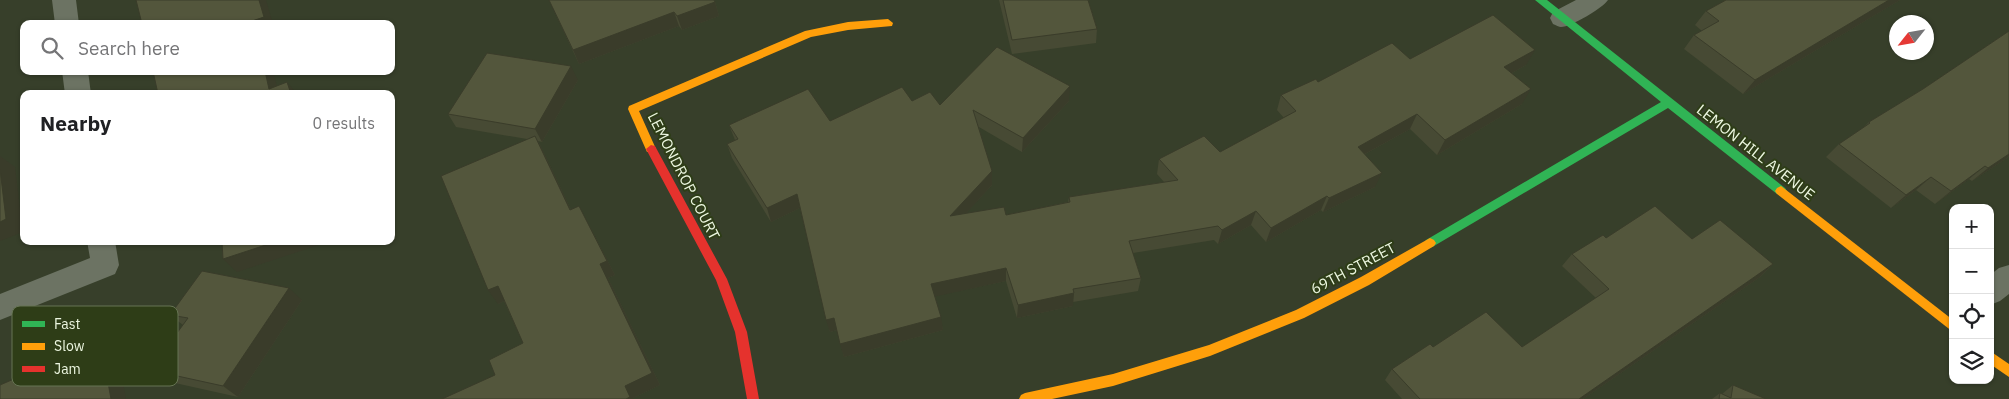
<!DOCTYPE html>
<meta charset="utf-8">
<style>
body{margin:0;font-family:"IBM Plex Sans",sans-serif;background:#f2f2f2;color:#202124}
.controls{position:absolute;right:15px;bottom:15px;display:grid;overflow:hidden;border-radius:10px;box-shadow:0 1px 4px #0004}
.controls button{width:45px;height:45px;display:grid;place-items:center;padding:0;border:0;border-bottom:1px solid #e0e0e0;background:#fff;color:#202124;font:25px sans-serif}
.compass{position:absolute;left:1889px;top:15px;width:45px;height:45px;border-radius:50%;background:#fff;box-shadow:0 1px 4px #0004;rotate:239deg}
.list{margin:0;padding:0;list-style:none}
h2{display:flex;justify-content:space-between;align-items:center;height:65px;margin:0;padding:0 20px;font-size:21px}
h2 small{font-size:16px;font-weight:400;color:#757577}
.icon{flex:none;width:28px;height:28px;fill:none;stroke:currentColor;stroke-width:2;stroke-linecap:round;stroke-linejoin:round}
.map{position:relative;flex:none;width:2009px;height:399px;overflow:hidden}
.search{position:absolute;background:#fff;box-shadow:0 1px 4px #0004;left:20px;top:20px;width:375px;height:55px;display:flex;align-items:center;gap:12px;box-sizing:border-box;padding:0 18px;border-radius:10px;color:#757577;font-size:19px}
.panel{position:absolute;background:#fff;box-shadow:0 1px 4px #0004;left:20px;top:90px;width:375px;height:155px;border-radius:10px}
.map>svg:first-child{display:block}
</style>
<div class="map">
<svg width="2009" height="399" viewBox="0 0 2009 399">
<rect width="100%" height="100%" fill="#373f2a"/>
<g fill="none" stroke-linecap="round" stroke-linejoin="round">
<g fill="#6c7363" fill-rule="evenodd">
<path d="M 52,0 L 76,0 L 79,24 L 55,24 Z"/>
<path d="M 1576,0 L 1608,0 C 1603,8 1571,27 1561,27 C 1559,27 1556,25 1553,24 L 1550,18 L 1553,12 Z"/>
<path d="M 62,71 L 88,71 L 91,94 L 65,94 Z"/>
<path d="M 87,241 L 115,241 L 119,265 L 115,274 L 0,320 L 0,294 L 90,258 Z"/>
<path d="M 2009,265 L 2009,294 L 2000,301 L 1990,305 L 1990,275 L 1999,268 Z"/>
</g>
<path fill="#30b455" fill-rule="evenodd" d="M 1535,0 L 1547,0 L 1785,188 L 1787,191 L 1785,194 L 1777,194 L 1668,108 L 1434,246 L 1430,248 L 1426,246 L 1424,243 L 1426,240 L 1661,102 Z"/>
<g fill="#ff9f0a" fill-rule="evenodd">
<path d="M 888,19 L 893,23 L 892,26 L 848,30 L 811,37 L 639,111 L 656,149 L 655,152 L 647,152 L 628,109 L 629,106 L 805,31 L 848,22 Z"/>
<path d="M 1781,186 L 1953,320 L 1953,332 L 1777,194 L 1775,191 L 1777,188 Z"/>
<path d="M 1430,238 L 1434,240 L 1436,243 L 1434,246 L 1369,285 L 1304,318 L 1210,356 L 1113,386 L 1052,399 L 1019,399 L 1021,395 L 1025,393 L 1113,374 L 1209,345 L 1296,310 L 1361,277 Z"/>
<path d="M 1990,351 L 2009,364 L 2009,377 L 1990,364 Z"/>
</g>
<path fill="#e5322d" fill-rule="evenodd" d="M 651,145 L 655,146 L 727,279 L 747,332 L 759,399 L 747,399 L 735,332 L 716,280 L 646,149 Z"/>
</g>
<g fill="#474a34">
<path d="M 549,0 L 715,2 L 719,16 L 682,30 L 679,26 L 579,64 Z"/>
<path d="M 999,0 L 1088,0 L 1097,29 L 1096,43 L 1012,54 Z"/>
<path d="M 1726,0 L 1900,0 L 1743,94 L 1684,49 L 1694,35 L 1702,31 L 1695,25 L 1706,11 Z"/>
<path d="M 2009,31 L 2009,156 L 2007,158 L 1972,181 L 1969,179 L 1935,204 L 1916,190 L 1891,208 L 1826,157 L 1839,144 L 1861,130 L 1869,122 L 1923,89 Z"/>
<path d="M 1410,59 L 1526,65 L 1512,73 L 1522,104 L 1437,155 L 1410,129 L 1365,154 L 1375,187 L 1323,212 L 1321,210 L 1266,242 L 1251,225 L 1218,244 L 1214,240 L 1133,253 L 1141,278 L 1138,291 L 1073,302 L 1073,306 L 1017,318 L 1006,281 L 935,296 L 943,330 L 844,357 L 837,330 L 830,332 L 800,208 L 771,222 L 732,158 L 727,144 L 735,140 L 729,125 L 830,121 L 912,101 L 940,105 L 1069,101 L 1022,152 L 979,127 L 992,185 L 966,213 L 1006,215 L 1068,202 L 1069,197 L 1164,182 L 1157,174 L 1159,159 L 1220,152 L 1284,118 L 1277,110 L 1281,95 L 1318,82 Z"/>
<path d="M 578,80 L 542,142 L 538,141 L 543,151 L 571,210 L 579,206 L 615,275 L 608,278 L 660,385 L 633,398 L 495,375 L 523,343 L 504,301 L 498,304 L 527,139 L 456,127 L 448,114 Z"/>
<path d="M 1606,238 L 1692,239 L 1773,264 L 1760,277 L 1583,399 L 1402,399 L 1385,380 L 1392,369 L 1433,347 L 1522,347 L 1596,298 L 1562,266 L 1572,254 Z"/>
<path d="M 302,300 L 238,397 L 166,381 L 150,370 L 183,325 L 170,315 Z"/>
<path d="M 1733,385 L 1766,399 L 1712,399 L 1720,393 L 1722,394 Z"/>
</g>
<g fill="#3a3c2a">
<path d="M 259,0 L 266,0 L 273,24 L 253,24 L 252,21 Z"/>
<path d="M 1889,0 L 1900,0 L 1743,94 L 1755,80 Z"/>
<path d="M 715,2 L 719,16 L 682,30 L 677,16 Z"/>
<path d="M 674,12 L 679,26 L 579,64 L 573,50 Z"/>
<path d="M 1535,50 L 1526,65 L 1496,82 L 1504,67 Z"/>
<path d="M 571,66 L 578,80 L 542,142 L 535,129 Z"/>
<path d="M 265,71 L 273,71 L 279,94 L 269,89 Z"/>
<path d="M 287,82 L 297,94 L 291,94 Z"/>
<path d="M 1070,86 L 1069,101 L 1022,152 L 1023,138 Z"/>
<path d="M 1531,89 L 1522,104 L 1437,155 L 1445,140 Z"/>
<path d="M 1417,114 L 1410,129 L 1352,161 L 1358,147 Z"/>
<path d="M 535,136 L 543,151 L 578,225 L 570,210 Z"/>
<path d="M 2009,154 L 2009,156 L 2007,158 L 1972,181 L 1988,168 Z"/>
<path d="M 0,156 L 15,167 L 23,232 L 0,241 Z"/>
<path d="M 1985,166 L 1969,179 L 1935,204 L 1951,191 Z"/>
<path d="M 992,171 L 992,185 L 951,230 L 950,216 Z"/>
<path d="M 1382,173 L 1375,187 L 1323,212 L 1329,198 Z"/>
<path d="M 1931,177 L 1916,190 L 1891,208 L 1906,195 Z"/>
<path d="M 797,194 L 800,208 L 771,222 L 767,208 Z"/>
<path d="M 1327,196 L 1321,210 L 1266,242 L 1271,228 Z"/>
<path d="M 579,206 L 615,275 L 608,278 L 660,385 L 633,398 L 634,399 L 626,399 L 625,386 Z"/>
<path d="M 1256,211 L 1251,225 L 1218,244 L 1222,230 Z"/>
<path d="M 278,241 L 331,241 L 237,272 L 223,259 Z"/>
<path d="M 1773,264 L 1760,277 L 1583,399 L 1579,399 Z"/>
<path d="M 1006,268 L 1006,281 L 933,297 L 931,284 Z"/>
<path d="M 498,286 L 508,299 L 498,304 L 488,290 Z"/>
<path d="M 289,288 L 302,300 L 238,397 L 223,386 Z"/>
<path d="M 1074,293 L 1073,306 L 1017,318 L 1018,305 Z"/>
<path d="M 941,317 L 943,330 L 844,357 L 840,344 Z"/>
<path d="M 834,318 L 837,330 L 830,332 L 826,320 Z"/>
<path d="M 103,355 L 120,366 L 126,399 L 111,399 Z"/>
<path d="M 37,369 L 55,380 L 39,382 Z"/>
</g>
<g fill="#53563c" stroke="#3a3c2a">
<path d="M 136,0 L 259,0 L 264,17 L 252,21 L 253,24 L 142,24 Z"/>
<path d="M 549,0 L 714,0 L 715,2 L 677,16 L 674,12 L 573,50 Z"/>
<path d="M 1003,0 L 1088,0 L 1097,29 L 1012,40 Z"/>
<path d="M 1726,0 L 1889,0 L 1755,80 L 1694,35 L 1719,21 L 1706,11 Z"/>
<path d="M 1493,15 L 1535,50 L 1504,67 L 1531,89 L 1445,140 L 1417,114 L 1358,147 L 1382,173 L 1329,198 L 1327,196 L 1271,228 L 1256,211 L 1222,230 L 1218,226 L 1129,241 L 1141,278 L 1073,289 L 1074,293 L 1018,305 L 1006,268 L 931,284 L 941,317 L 840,344 L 834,318 L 826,320 L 797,194 L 767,208 L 727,144 L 738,139 L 729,125 L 808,89 L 830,121 L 902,87 L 912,101 L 930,92 L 940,105 L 997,47 L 1070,86 L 1023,138 L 973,110 L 992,171 L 950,216 L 1004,207 L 1006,215 L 1070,202 L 1069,197 L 1178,180 L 1159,159 L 1204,136 L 1220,152 L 1296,111 L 1281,95 L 1316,79 L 1318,82 L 1392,43 L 1410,59 Z"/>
<path d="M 2009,31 L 2009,154 L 1988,168 L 1985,166 L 1951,191 L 1931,177 L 1906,195 L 1839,144 L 1870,123 L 1869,122 L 1923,89 Z"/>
<path d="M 487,53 L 571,66 L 535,129 L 448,114 Z"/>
<path d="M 153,71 L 265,71 L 269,89 L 287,82 L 291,94 L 158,94 Z"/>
<path d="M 535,136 L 570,210 L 579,206 L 607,261 L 600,264 L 652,373 L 625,386 L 630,397 L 626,399 L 442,399 L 495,375 L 489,360 L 523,343 L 498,286 L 488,290 L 441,176 Z"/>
<path d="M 0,169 L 6,219 L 0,222 Z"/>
<path d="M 1655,206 L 1692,239 L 1720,220 L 1773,264 L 1579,399 L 1420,399 L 1392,369 L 1430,344 L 1433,347 L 1486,312 L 1522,347 L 1609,289 L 1572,254 L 1603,235 L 1606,238 Z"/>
<path d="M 222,241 L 278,241 L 223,259 Z"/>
<path d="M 202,271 L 289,288 L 223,386 L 150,370 L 188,318 L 170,315 Z"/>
<path d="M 103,355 L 111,399 L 0,399 L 0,385 L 37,369 L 39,382 Z"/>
<path d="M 1733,385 L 1766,399 L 1719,399 L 1720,393 L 1731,398 Z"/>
</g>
<g text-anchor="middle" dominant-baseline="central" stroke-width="4" stroke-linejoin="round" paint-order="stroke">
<g font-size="15" fill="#edf7e1" stroke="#2e3d17">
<text transform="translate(1756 152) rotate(38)">LEMON HILL AVENUE</text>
<text transform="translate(684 176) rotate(63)">LEMONDROP COURT</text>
<text transform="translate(1353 268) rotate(-28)">69TH STREET</text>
</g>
</g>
<rect x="12" y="306" width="166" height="80" rx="8" fill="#2e3d17" stroke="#677554" stroke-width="1"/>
<rect x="22" y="321" width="23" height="6" fill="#30b455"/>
<rect x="22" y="343" width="23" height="7" fill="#ff9f0a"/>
<rect x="22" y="366" width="23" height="6" fill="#e5322d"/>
<g font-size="14" fill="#edf7e1">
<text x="54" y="329">Fast</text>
<text x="54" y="351">Slow</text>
<text x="54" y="374">Jam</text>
</g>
</svg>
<div class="controls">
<button>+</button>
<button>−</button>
<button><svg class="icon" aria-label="locate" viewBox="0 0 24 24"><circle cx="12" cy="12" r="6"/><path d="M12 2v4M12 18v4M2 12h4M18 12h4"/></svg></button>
<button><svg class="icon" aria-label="layers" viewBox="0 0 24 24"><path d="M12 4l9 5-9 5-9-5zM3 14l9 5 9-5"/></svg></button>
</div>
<svg class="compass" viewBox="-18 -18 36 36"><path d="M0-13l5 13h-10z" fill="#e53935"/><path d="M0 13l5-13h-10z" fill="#757577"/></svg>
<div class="search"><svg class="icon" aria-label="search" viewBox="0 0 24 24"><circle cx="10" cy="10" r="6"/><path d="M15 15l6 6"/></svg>Search here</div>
<section class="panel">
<h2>Nearby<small>0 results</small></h2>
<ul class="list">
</ul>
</section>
</div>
